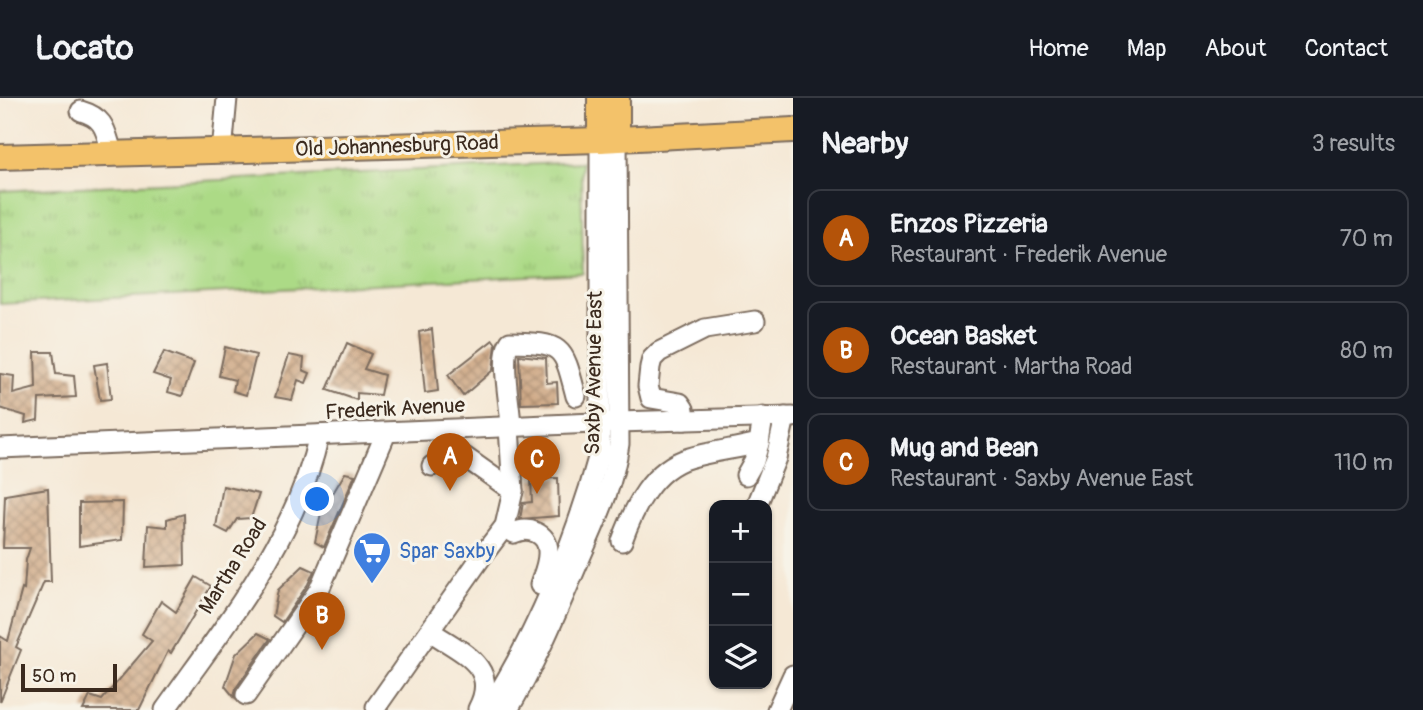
<!DOCTYPE html>
<meta charset="utf-8">
<style>
body{margin:0;font-family:Pangolin,sans-serif;background:#20242c;color:#f1f3f6}
.controls{position:absolute;right:21px;bottom:21px;display:grid;overflow:hidden;border-radius:14px;box-shadow:0 2px 5px #0004}
.controls button{width:63px;height:63px;display:grid;place-items:center;padding:0;border:0;border-bottom:2px solid #363941;background:#171b24;color:#f1f3f6;font:35px sans-serif}
.scale{position:absolute;left:21px;bottom:18px;width:96px;box-sizing:border-box;padding-left:7px;border:4px solid #3b2a1e;border-top:0;font-size:19px;line-height:24px;white-space:nowrap;color:#3b2a1e;-webkit-text-stroke:5px #f7f3e8;paint-order:stroke}
.you{position:absolute;left:318px;top:402px;width:24px;height:24px;margin:-18px;border:5px solid #fff;border-radius:50%;background:#1a73e8;box-shadow:0 0 0 10px #1a73e833}
.badge{display:grid;place-items:center;width:46px;height:46px;border-radius:50%;background:#b45309;color:#fff;font-size:23px;font-weight:700}
.pin{position:absolute;translate:-50% -58px;filter:drop-shadow(0 2px 4px #0008)}
.pin::after{content:'';position:absolute;top:37px;width:24px;height:21px;background:inherit;clip-path:polygon(0 0,100% 0,50% 100%)}
.list{margin:0;padding:0;list-style:none}
h2{display:flex;justify-content:space-between;align-items:center;height:91px;margin:0;padding:0 28px;font-size:30px}
h2 small{font-size:23px;font-weight:400;color:#9ea1a6}
.list li{display:grid;grid-template-columns:46px 1fr auto;gap:21px;align-items:center;box-sizing:border-box;height:98px;margin:0 14px 14px;padding:0 14px;border:2px solid #363941;border-radius:14px}
.list b{display:block;font-size:26px;white-space:nowrap}
.list p{margin:0;font-size:23px;white-space:nowrap;color:#9ea1a6}
.list em{font-size:23px;font-style:normal;color:#9ea1a6}
.icon{flex:none;width:38px;height:38px;fill:none;stroke:currentColor;stroke-width:2;stroke-linecap:round;stroke-linejoin:round}
.map{position:relative;flex:none;width:793px;height:612px;overflow:hidden}
header{display:flex;align-items:center;gap:42px;box-sizing:border-box;height:98px;padding:0 35px;background:#171b24;border-bottom:2px solid #363941}
header strong{font-size:33px}
nav{display:flex;gap:38px;margin-inline-start:auto;font-size:24px}
main{display:flex}
aside{flex:1;background:#171b24}
.map>svg:first-child{display:block}
</style>
<header>
<strong>Locato</strong>
<nav><a>Home</a><a>Map</a><a>About</a><a>Contact</a></nav>
</header>
<main>
<div class="map">
<svg width="793" height="612" viewBox="0 0 793 612">
<defs>
<pattern id="grass-tufts" width="24" height="20" patternUnits="userSpaceOnUse" patternTransform="scale(1.75)"><rect width="24" height="20" fill="#acda86"/><path d="M3 7l-1-3M5 7V3M7 7l1-3M15 17l-1-3M17 17v-4M19 17l1-3" fill="none" stroke="#95bb73"/></pattern>
<pattern id="building-cross-hatch" width="8" height="8" patternUnits="userSpaceOnUse" patternTransform="scale(1.75)"><rect width="8" height="8" fill="#d0ab89"/><path d="M0 0l8 8M0 8l8-8" fill="none" stroke="#aa8b6f"/></pattern>
</defs>
<rect width="100%" height="100%" fill="#f7f3e8"/>
<filter id="ink" filterUnits="userSpaceOnUse"><feTurbulence type="fractalNoise" baseFrequency=".0143" numOctaves="2"/><feDisplacementMap in="SourceGraphic" scale="14" xChannelSelector="R" yChannelSelector="G"/><feConvolveMatrix kernelMatrix="1 2 1 2 8 2 1 2 1" color-interpolation-filters="sRGB"/></filter>
<filter id="wash" filterUnits="userSpaceOnUse"><feTurbulence type="fractalNoise" baseFrequency=".00686" numOctaves="4" result="noise"/><feDisplacementMap in="SourceGraphic" scale="28" xChannelSelector="R" yChannelSelector="G"/><feGaussianBlur stdDeviation="1.57" result="paint"/><feColorMatrix in="noise" values="0 0 0 0 0 0 0 0 0 0 0 0 0 0 0 0 0 1.4 0 .05"/><feComposite in="paint" operator="in"/></filter>
<g filter="url(#wash)">
<rect width="100%" height="100%" fill="#f5e8d5"/>
<path fill="url(#grass-tufts)" stroke="#748252" stroke-width="2" d="M 581,64 L 583,175 L 0,206 L 0,93 Z"/>
<g id="blocks">
<g fill="url(#building-cross-hatch)">
<path d="M 432,231 L 438,293 L 425,295 L 419,234 Z"/>
<path d="M 493,242 L 496,246 L 493,272 L 463,298 L 448,277 Z"/>
<path d="M 347,245 L 371,256 L 364,271 L 384,277 L 380,297 L 357,295 L 357,302 L 327,292 Z"/>
<path d="M 225,249 L 256,257 L 246,297 L 233,293 L 235,282 L 219,278 Z"/>
<path d="M 35,254 L 53,254 L 56,276 L 74,278 L 76,299 L 39,301 L 38,322 L 25,325 L 26,318 L 0,310 L 0,276 L 14,278 L 13,296 L 36,290 Z"/>
<path d="M 164,254 L 194,265 L 182,298 L 168,294 L 171,282 L 153,276 Z"/>
<path d="M 289,257 L 304,260 L 303,272 L 310,275 L 306,285 L 298,282 L 292,302 L 275,299 Z"/>
<path d="M 519,257 L 546,260 L 547,285 L 557,284 L 558,305 L 521,306 Z"/>
<path d="M 107,265 L 111,301 L 100,302 L 94,267 Z"/>
<path d="M 345,375 L 355,377 L 324,449 L 315,444 L 321,415 Z"/>
<path d="M 558,380 L 559,418 L 520,421 L 523,405 L 532,404 L 531,381 Z"/>
<path d="M 223,388 L 259,396 L 251,420 L 237,421 L 228,435 L 216,429 Z"/>
<path d="M 48,390 L 51,484 L 44,484 L 16,549 L 21,552 L 0,604 L 0,538 L 8,543 L 22,491 L 24,492 L 26,462 L 30,450 L 3,450 L 5,397 Z"/>
<path d="M 123,404 L 122,442 L 79,448 L 79,405 Z"/>
<path d="M 184,416 L 185,467 L 146,469 L 148,427 L 167,429 L 167,421 Z"/>
<path d="M 303,468 L 314,473 L 308,486 L 282,524 L 273,518 L 278,492 Z"/>
<path d="M 196,479 L 211,488 L 171,555 L 168,553 L 139,612 L 83,612 L 90,598 L 102,602 L 152,543 L 142,536 L 161,503 L 176,514 Z"/>
<path d="M 258,535 L 270,541 L 236,590 L 234,599 L 225,588 L 236,556 Z"/>
</g>
</g>
</g>
<g filter="url(#ink)">
<use href="#blocks" fill-opacity="0" stroke="#7c6c5e" stroke-width="2"/>
<g fill="none" stroke-linecap="round" stroke-linejoin="round">
<defs>
<g id="minor">
<path d="M 81,13 C 105,20 105,32 112,54"/>
<path d="M 222,54 L 227,0"/>
<path d="M 684,322 L 684,311 L 680,305 L 651,300 L 648,288 L 650,269 L 652,261 L 659,254 L 705,231 L 755,223"/>
<path d="M 511,329 C 511,310 499,259 510,244 C 564,245 563,248 576,298"/>
<path d="M 0,350 L 618,324 L 793,319"/>
<path d="M 432,368 L 449,356 L 462,357 L 513,393"/>
<path d="M 746,377 L 754,363 L 759,345"/>
<path d="M 757,407 L 776,360 L 785,319"/>
<path d="M 505,428 L 514,435 C 528,428 548,435 548,453 C 549,465 543,477 540,487"/>
<path d="M 622,443 C 634,410 652,371 689,360 C 712,353 736,351 759,345 L 763,319"/>
<path d="M 430,533 C 460,554 501,568 478,611"/>
<path d="M 246,597 L 319,492 L 386,335"/>
<path d="M 376,609 L 482,458 L 505,428 L 513,393 L 509,329"/>
<path d="M 165,612 C 225,527 296,441 319,337"/>
<path d="M 488,612 C 536,538 577,439 600,353 L 600,42"/>
<path d="M 508,612 C 535,566 556,516 577,467 C 594,427 613,390 619,346 L 617,41"/>
<path d="M 777,612 L 793,577"/>
</g>
<g id="major">
<path d="M 617,0 L 617,41"/>
<path d="M 600,42 L 600,0"/>
<path d="M 0,59 L 600,42 L 793,32"/>
</g>
</defs>
<use href="#minor" stroke="#7c6c5e" stroke-width="23"/>
<use href="#major" stroke="#7c6c5e" stroke-width="28"/>
<use href="#minor" stroke="#fff" stroke-width="19"/>
<use href="#major" stroke="#f3c26a" stroke-width="24"/>
</g>
</g>
<defs>
<symbol id="supermarket-pin" viewBox="-11 -11 22 30"><path d="M0 17L-7.5 6A9.5 9.5 0 1 1 7.5 6Z" fill="#3f7fe0" stroke="#f7f3e8"/><path d="M-6-5.5h2.5l.6 2H6L4.5 2H-2.5L-4.4-4H-6ZM-1.5 3.2a1.3 1.3 0 1 0 .1 0ZM3 3.2a1.3 1.3 0 1 0 .1 0Z" fill="#fff"/></symbol>
</defs>
<g fill-rule="evenodd">
<use href="#supermarket-pin" x="350" y="431" width="44" height="60"/>
</g>
<g text-anchor="middle" dominant-baseline="central" stroke-width="6" stroke-linejoin="round" paint-order="stroke">
<g font-size="21" fill="#3b2a1e" stroke="#f7f3e8">
<text transform="translate(397 48) rotate(-2)">Old Johannesburg Road</text>
<text transform="translate(594 275) rotate(-89)">Saxby Avenue East</text>
<text transform="translate(395 311) rotate(-3)">Frederik Avenue</text>
<text transform="translate(233 468) rotate(-58)">Martha Road</text>
</g>
<g font-size="21" fill="#366cbe" stroke="#f7f3e8" text-anchor="start">
<text x="399" y="453">Spar Saxby</text>
</g>
</g>
</svg>
<div class="controls">
<button>+</button>
<button>−</button>
<button><svg class="icon" aria-label="layers" viewBox="0 0 24 24"><path d="M12 4l9 5-9 5-9-5zM3 14l9 5 9-5"/></svg></button>
</div>
<div class="scale">50 m</div>
<div class="you"></div>
<div class="pin badge" style="left:450px;top:393px">A</div>
<div class="pin badge" style="left:322px;top:552px">B</div>
<div class="pin badge" style="left:537px;top:396px">C</div>
</div>
<aside>
<h2>Nearby<small>3 results</small></h2>
<ul class="list">
<li><span class="badge">A</span><div><b>Enzos Pizzeria</b><p>Restaurant · Frederik Avenue</p></div><em>70 m</em></li>
<li><span class="badge">B</span><div><b>Ocean Basket</b><p>Restaurant · Martha Road</p></div><em>80 m</em></li>
<li><span class="badge">C</span><div><b>Mug and Bean</b><p>Restaurant · Saxby Avenue East</p></div><em>110 m</em></li>
</ul>
</aside>
</main>
